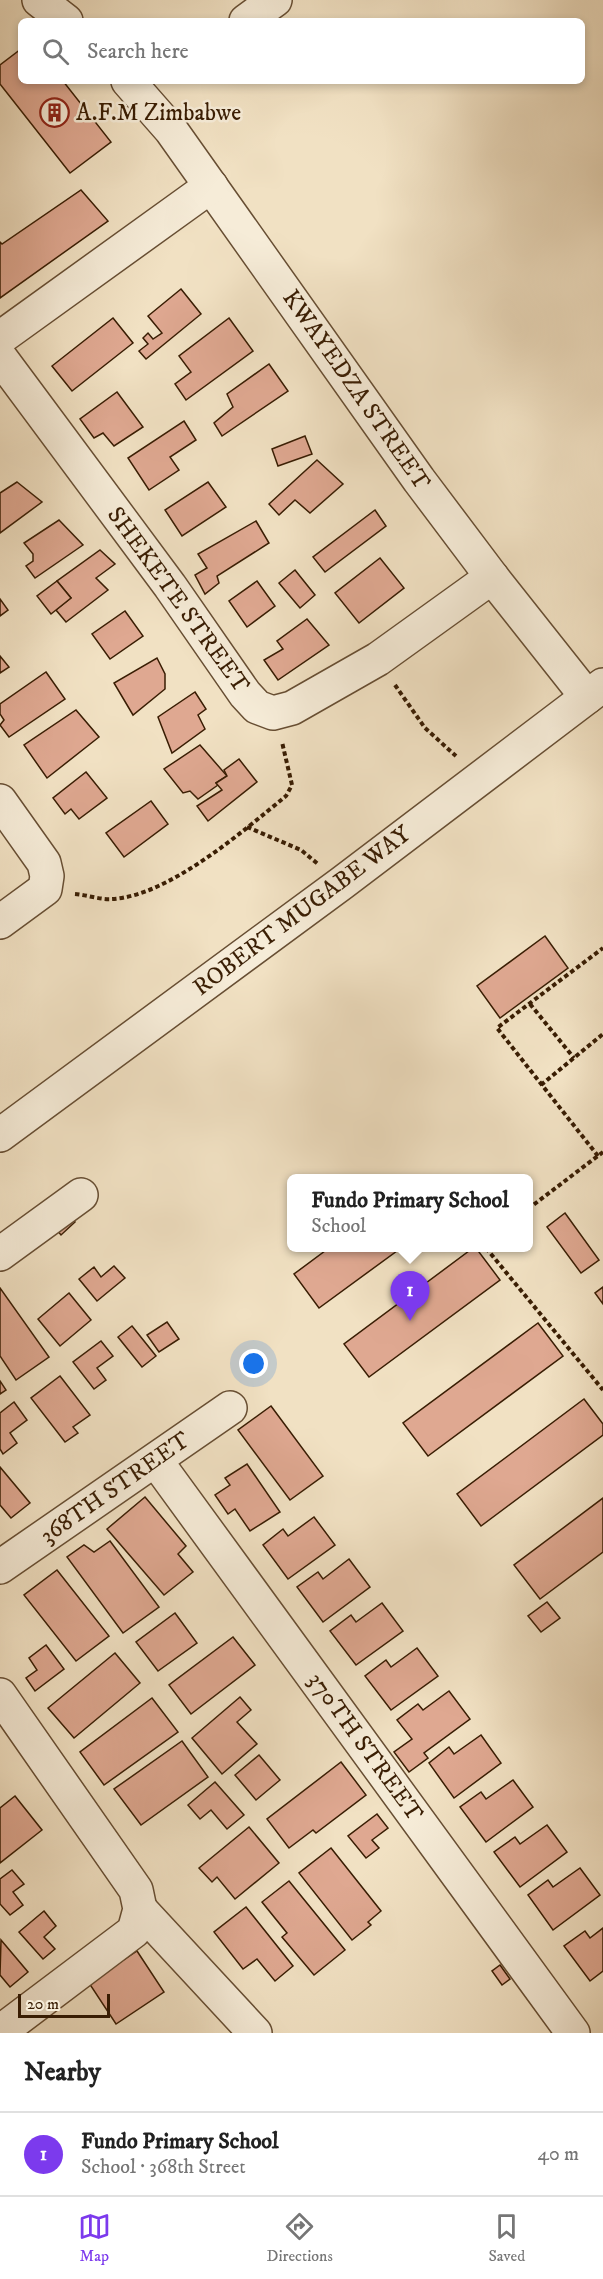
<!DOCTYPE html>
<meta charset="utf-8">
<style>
body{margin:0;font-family:"IM FELL DW Pica",serif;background:#f2f2f2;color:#222}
.scale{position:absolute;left:18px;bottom:15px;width:92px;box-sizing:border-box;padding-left:6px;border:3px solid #391d03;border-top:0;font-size:16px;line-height:21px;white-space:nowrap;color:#391d03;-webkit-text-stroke:4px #f6ecd8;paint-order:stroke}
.you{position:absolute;left:254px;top:1364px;width:21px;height:21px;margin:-15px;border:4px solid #fff;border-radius:50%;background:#1a73e8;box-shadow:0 0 0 9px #1a73e833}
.badge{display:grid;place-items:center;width:39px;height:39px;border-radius:50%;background:#7c3aed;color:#fff;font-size:20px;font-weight:700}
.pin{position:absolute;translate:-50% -50px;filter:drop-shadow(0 2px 3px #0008)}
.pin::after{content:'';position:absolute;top:32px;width:21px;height:18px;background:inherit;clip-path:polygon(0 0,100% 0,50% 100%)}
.popup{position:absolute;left:287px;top:1174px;width:246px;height:78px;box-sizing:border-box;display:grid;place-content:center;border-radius:9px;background:#fff;filter:drop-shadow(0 2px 4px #0005);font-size:20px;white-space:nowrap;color:#767676}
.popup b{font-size:22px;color:#222}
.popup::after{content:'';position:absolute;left:50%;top:100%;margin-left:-12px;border:12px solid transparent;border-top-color:#fff}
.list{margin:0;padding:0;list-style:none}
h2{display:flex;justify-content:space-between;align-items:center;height:78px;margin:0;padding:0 24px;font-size:26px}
h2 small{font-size:20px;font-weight:400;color:#767676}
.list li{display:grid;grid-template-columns:39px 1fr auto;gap:18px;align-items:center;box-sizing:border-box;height:84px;padding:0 24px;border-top:2px solid #e0e0e0}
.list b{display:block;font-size:22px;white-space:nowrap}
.list p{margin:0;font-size:20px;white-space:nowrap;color:#767676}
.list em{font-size:20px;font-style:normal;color:#767676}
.icon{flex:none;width:33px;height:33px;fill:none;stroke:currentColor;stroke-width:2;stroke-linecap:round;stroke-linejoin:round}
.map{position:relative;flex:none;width:603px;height:2033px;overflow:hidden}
.search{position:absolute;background:#fff;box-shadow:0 3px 9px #0003;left:18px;right:18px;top:18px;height:66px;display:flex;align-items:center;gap:15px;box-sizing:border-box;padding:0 21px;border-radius:9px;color:#767676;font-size:22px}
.sheet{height:162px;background:#fff}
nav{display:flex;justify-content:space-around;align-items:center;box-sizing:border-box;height:84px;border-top:2px solid #e0e0e0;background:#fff;font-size:16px;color:#767676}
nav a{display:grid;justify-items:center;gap:3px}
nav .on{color:#7c3aed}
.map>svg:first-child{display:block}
</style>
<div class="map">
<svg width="603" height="2033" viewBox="0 0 603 2033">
<rect width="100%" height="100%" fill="#f1e1c3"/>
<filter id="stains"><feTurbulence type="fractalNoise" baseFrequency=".00333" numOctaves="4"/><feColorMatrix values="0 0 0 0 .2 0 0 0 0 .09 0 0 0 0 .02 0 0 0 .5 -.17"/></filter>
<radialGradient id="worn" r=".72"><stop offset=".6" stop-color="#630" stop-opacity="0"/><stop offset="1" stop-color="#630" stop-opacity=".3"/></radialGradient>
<g fill="#dfa891" stroke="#391d03" stroke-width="1.5">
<path d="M 21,49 L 21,81 L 63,81 L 111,142 L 70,173 L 0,84 L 0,65 Z"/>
<path d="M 81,190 L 108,221 L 0,298 L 0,242 L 2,244 Z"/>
<path d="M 181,289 L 201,314 L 146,359 L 139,351 L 148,344 L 143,338 L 148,333 L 153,339 L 162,333 L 148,316 Z"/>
<path d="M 113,318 L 133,343 L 72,391 L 52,366 Z"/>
<path d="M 229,318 L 253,351 L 186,400 L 175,384 L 191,372 L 179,356 Z"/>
<path d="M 269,364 L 288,391 L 222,436 L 214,423 L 233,407 L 227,394 Z"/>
<path d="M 117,392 L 143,427 L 114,446 L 103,433 L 94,438 L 80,419 Z"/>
<path d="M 184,421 L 196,440 L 170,457 L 179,470 L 149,490 L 128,458 Z"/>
<path d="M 305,436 L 312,454 L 278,466 L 272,449 Z"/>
<path d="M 317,460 L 343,484 L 310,513 L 295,500 L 279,515 L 269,504 Z"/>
<path d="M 17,482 L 42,502 L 0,533 L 0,493 Z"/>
<path d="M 208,482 L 226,507 L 182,536 L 165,510 Z"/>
<path d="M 375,510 L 386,526 L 325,572 L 313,557 Z"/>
<path d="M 59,520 L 83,545 L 35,578 L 26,566 L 33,561 L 33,554 L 24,543 Z"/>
<path d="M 256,521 L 269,543 L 217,576 L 219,583 L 205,594 L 195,575 L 207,568 L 198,554 Z"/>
<path d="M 100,550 L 115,564 L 96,578 L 108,590 L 66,622 L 56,610 L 71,598 L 57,581 Z"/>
<path d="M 380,558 L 404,588 L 359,623 L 335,593 Z"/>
<path d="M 295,570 L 315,595 L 300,608 L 279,583 Z"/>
<path d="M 57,581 L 71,598 L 51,614 L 37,596 Z"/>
<path d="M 257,581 L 275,606 L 247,627 L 229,601 Z"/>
<path d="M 0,599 L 8,610 L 0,616 Z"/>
<path d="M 125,611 L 143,636 L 110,659 L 92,634 Z"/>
<path d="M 307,619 L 329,645 L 278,680 L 264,660 L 283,649 L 277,641 Z"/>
<path d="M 0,656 L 9,667 L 0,673 Z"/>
<path d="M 157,658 L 165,674 L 165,689 L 133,715 L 114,683 Z"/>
<path d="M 46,672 L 65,699 L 9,737 L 0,725 L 4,720 L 0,714 L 0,704 Z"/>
<path d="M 195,692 L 206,709 L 198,715 L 205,729 L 172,753 L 158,717 Z"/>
<path d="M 76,710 L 99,737 L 47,778 L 24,745 Z"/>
<path d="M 200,745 L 227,776 L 216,783 L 218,785 L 198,799 L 190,791 L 183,793 L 164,769 Z"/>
<path d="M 239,759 L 257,782 L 208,821 L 197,806 L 222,790 L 216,783 L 227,776 L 224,770 Z"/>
<path d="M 86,772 L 107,798 L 79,819 L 71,809 L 65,814 L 53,798 Z"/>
<path d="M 151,801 L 168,824 L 124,857 L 106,833 Z"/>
<path d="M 545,936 L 568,968 L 500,1018 L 477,986 Z"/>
<path d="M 66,1212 L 75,1222 L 61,1235 L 52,1224 Z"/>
<path d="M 565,1213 L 599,1260 L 581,1273 L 547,1227 Z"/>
<path d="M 329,1248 L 401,1248 L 319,1308 L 294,1274 Z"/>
<path d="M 473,1248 L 476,1248 L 500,1280 L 369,1377 L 344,1344 Z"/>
<path d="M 114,1266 L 125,1278 L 97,1301 L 79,1279 L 94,1267 L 101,1277 Z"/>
<path d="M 603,1287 L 603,1304 L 595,1293 Z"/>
<path d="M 0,1288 L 49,1357 L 16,1380 L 0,1356 Z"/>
<path d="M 69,1293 L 91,1320 L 60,1346 L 38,1319 Z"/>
<path d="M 167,1322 L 179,1339 L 159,1352 L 147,1335 Z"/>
<path d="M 538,1323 L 563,1356 L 428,1456 L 403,1423 Z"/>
<path d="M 132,1326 L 156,1356 L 142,1367 L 118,1337 Z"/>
<path d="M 101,1341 L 113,1356 L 97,1368 L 106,1380 L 94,1389 L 73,1362 Z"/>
<path d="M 60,1376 L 90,1415 L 73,1427 L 78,1433 L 65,1442 L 31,1398 Z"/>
<path d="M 0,1381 L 6,1390 L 0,1394 Z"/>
<path d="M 584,1399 L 603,1424 L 603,1435 L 481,1526 L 457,1494 Z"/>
<path d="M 14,1402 L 27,1420 L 10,1433 L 17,1443 L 3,1454 L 0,1449 L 0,1413 Z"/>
<path d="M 271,1406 L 323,1476 L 290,1500 L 238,1430 Z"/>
<path d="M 247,1464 L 280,1512 L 250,1531 L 235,1509 L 228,1514 L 215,1495 L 230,1485 L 225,1478 Z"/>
<path d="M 0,1467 L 30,1503 L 11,1518 L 0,1505 Z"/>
<path d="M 145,1497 L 186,1546 L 178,1554 L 193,1572 L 164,1595 L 107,1529 Z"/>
<path d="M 603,1498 L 603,1552 L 540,1599 L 514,1565 Z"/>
<path d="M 314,1517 L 335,1545 L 288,1579 L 263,1545 L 283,1529 L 288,1536 Z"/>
<path d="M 110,1541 L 159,1607 L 123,1633 L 67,1557 L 84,1545 L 94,1552 Z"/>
<path d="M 349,1559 L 370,1587 L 323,1622 L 297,1587 L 318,1572 L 323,1579 Z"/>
<path d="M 57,1570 L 109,1636 L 76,1661 L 24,1595 Z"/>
<path d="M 547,1602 L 560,1618 L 541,1632 L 528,1616 Z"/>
<path d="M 382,1603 L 403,1631 L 356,1665 L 330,1631 L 351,1615 L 356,1622 Z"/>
<path d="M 175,1613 L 197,1643 L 158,1671 L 136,1642 Z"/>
<path d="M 233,1637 L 255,1665 L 191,1714 L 169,1685 Z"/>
<path d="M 46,1645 L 64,1669 L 35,1691 L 26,1678 L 37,1670 L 29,1658 Z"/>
<path d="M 417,1648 L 438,1676 L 391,1710 L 365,1676 L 386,1660 L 391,1667 Z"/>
<path d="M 115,1653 L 140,1683 L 74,1738 L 48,1708 Z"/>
<path d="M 449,1691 L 470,1719 L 424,1753 L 428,1758 L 409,1772 L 394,1752 L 412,1739 L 397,1720 L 418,1704 L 423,1710 Z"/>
<path d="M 240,1697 L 251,1710 L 237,1722 L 257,1744 L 222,1774 L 192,1738 Z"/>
<path d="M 152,1698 L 178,1732 L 104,1785 L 80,1752 Z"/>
<path d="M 481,1735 L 501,1763 L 454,1798 L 429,1763 L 449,1747 L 454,1754 Z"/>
<path d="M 182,1741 L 208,1777 L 141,1825 L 114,1789 Z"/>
<path d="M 259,1755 L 280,1780 L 256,1800 L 235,1775 Z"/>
<path d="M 341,1762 L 366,1795 L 316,1833 L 313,1830 L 289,1848 L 267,1819 Z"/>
<path d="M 513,1780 L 533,1807 L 486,1842 L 460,1807 L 481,1792 L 486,1799 Z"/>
<path d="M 215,1782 L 244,1815 L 227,1829 L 211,1810 L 200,1819 L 188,1805 Z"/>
<path d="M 15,1796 L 42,1830 L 0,1863 L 0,1808 Z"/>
<path d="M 377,1814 L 388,1828 L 372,1840 L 379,1848 L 366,1858 L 348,1836 Z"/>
<path d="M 547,1825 L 567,1852 L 520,1887 L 494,1852 L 515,1837 L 520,1844 Z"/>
<path d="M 249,1827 L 279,1863 L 235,1899 L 217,1877 L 212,1882 L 199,1868 Z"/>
<path d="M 331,1848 L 381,1911 L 368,1922 L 371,1925 L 352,1940 L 299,1873 Z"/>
<path d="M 580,1868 L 600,1895 L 553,1930 L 528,1895 L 548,1880 L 553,1887 Z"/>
<path d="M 12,1870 L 24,1884 L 13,1892 L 23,1905 L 10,1915 L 0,1904 L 0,1879 Z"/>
<path d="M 289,1881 L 345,1950 L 314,1975 L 282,1937 L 287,1933 L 262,1902 Z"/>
<path d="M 246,1907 L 293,1966 L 275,1981 L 257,1959 L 243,1969 L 214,1932 Z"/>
<path d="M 44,1911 L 56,1926 L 44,1937 L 55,1949 L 43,1959 L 19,1932 Z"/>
<path d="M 603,1928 L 603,1971 L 590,1981 L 564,1946 L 585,1931 L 590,1938 Z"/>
<path d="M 1,1940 L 28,1972 L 10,1987 L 0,1975 Z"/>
<path d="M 137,1951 L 164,1992 L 116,2024 L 89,1983 Z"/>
<path d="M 500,1965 L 510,1979 L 502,1985 L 492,1971 Z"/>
</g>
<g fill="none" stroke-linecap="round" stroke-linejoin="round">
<defs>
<g id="minor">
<path d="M 39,0 L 66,21"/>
<path d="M 246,21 L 275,0"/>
<path d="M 128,81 L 171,130 L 419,480 L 492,577 L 587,697"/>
<path d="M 0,338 L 211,186"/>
<path d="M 0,357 L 170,586 L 245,694 L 257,707 L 273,713 L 292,708 L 378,659 L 492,577"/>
<path d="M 0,801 L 44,863 L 47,876 L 45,889 L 0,922"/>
<path d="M 0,1135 L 342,883 L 603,685"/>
<path d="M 0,1254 L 81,1195"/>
<path d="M 156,1461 L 573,2033"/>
<path d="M 0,1567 L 230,1408"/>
<path d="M 0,1695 L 136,1890 L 140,1909 L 134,1931 L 0,2032"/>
<path d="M 140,1909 L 255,2033"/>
</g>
</defs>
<use href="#minor" stroke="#674e33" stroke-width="36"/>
<g stroke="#391d03" stroke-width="4" stroke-dasharray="4.5 3" stroke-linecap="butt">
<path d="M 395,685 L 425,728 L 456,756"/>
<path d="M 247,827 L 301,850 L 318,864"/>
<path d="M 75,894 C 87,895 101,900 112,899 C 169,896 243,831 286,796 L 292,785 L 282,742"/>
<path d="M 530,1004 L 574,1058"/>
<path d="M 541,1085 L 603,1034"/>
<path d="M 598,1156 L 497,1028 L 603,948"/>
<path d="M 528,1209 L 603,1152"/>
<path d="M 486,1248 L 603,1390"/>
</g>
<use href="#minor" stroke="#f6ecd8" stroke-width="33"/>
</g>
<defs>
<symbol id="building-ring" viewBox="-11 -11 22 22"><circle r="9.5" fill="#f6ecd8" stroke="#8f2418" stroke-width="1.5"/><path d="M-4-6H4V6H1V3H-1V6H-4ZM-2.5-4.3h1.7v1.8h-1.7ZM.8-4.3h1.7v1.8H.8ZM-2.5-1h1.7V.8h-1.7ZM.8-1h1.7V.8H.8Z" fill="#8f2418"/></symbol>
</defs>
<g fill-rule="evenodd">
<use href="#building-ring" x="38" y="96" width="33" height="33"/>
</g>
<g text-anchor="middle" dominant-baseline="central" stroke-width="5" stroke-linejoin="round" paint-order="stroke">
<g font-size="24" fill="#391d03" stroke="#f6ecd8" text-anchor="start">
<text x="76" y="113">A.F.M Zimbabwe</text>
</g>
<g font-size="24" fill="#391d03" stroke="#f6ecd8">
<text transform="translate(356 390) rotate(55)">KWAYEDZA STREET</text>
<text transform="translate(178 600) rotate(54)">SHEKETE STREET</text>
<text transform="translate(302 911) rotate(-37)">ROBERT MUGABE WAY</text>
<text transform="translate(115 1488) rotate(-35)">368TH STREET</text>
<text transform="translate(365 1747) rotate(54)">370TH STREET</text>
</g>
</g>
<rect width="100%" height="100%" filter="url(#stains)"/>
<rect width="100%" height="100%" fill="url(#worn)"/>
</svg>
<div class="scale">20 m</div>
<div class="you"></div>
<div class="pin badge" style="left:410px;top:1321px">1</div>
<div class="popup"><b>Fundo Primary School</b>School</div>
<div class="search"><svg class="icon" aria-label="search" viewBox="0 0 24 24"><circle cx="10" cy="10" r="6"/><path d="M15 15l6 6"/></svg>Search here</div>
</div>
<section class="sheet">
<h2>Nearby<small></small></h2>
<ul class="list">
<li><span class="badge">1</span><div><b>Fundo Primary School</b><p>School · 368th Street</p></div><em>40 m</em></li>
</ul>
</section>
<nav>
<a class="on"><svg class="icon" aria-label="map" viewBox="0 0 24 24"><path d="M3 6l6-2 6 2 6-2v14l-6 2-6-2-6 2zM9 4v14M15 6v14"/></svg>Map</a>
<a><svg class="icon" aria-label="directions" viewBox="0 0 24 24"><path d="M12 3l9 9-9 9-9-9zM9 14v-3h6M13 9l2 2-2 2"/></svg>Directions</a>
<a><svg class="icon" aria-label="saved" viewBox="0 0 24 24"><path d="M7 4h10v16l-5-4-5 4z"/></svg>Saved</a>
</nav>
